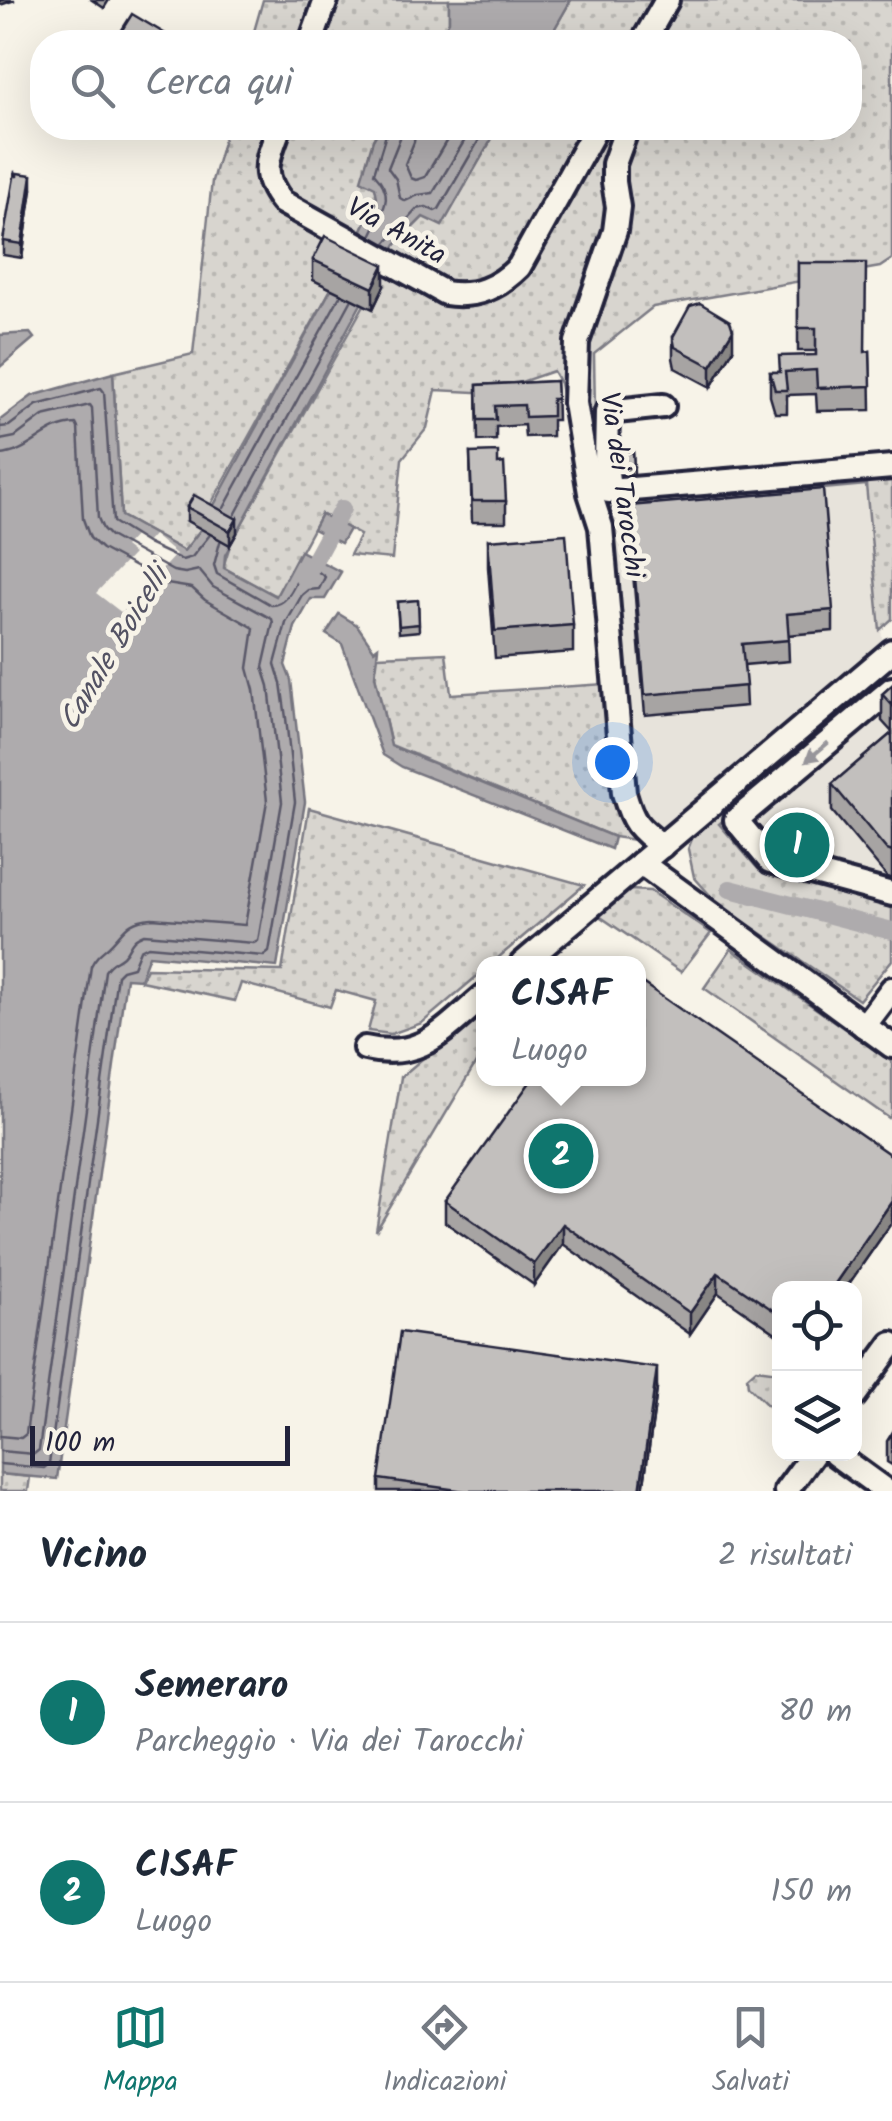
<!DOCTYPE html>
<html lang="it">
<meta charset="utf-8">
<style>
body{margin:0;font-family:Kalam,sans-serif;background:#f6f6f7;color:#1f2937}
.controls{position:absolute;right:30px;bottom:30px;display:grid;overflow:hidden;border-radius:20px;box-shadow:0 10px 40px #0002}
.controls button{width:90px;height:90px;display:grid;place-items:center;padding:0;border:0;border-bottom:2px solid #e0e1e3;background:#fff;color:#1f2937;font:50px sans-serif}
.scale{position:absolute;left:30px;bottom:25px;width:260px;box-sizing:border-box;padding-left:10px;border:5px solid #22223b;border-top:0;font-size:28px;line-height:35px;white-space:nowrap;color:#22223b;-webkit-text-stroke:8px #f7f3e8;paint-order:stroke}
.you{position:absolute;left:612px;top:762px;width:35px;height:35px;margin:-25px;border:8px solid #fff;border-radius:50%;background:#1a73e8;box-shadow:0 0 0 15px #1a73e833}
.badge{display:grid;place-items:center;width:65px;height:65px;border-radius:50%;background:#0f766e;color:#fff;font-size:32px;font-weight:700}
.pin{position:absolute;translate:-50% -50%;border:5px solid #fff;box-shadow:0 2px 10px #0006}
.popup{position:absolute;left:476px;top:956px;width:170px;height:130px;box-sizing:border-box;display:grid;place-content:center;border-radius:20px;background:#fff;filter:drop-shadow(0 2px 8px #0005);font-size:32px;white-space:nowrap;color:#747a83}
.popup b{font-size:38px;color:#1f2937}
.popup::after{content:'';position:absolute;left:50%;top:100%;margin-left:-20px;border:20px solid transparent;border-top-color:#fff}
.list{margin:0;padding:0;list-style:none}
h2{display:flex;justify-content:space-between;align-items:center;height:130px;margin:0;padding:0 40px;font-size:42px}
h2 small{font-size:32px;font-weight:400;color:#747a83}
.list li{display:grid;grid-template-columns:65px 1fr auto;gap:30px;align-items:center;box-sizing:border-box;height:180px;padding:0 40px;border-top:2px solid #e0e1e3}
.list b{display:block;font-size:38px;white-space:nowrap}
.list p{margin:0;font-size:32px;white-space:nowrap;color:#747a83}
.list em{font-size:32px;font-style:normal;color:#747a83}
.icon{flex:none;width:55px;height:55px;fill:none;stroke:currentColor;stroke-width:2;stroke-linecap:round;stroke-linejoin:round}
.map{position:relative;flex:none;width:892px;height:1491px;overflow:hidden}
.search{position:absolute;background:#fff;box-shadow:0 10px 40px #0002;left:30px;right:30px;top:30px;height:110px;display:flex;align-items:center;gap:25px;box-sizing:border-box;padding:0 35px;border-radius:40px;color:#747a83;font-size:38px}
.sheet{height:490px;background:#fff}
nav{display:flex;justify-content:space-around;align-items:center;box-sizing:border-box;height:140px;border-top:2px solid #e0e1e3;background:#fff;font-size:28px;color:#747a83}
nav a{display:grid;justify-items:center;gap:5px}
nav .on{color:#0f766e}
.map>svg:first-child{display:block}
</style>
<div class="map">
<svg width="892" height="1491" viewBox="0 0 892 1491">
<defs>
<pattern id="grass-dots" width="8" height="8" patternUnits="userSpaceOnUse" patternTransform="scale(2.5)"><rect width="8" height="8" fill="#d8d5cf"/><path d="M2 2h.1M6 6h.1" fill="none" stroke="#b9b7b3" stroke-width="1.8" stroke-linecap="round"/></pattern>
</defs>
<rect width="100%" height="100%" fill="#f7f3e8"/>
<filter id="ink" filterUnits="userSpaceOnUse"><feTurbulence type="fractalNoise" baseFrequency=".01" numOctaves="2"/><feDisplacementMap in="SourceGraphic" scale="20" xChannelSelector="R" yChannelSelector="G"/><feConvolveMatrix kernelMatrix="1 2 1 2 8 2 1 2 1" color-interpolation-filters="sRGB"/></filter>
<g filter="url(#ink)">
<path fill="#e7e3db" d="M 866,485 L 884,656 L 892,652 L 892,908 L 820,885 L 758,869 L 719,824 L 879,689 L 667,841 L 640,814 L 634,795 L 607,509 Z"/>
<g fill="url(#grass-dots)" stroke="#7d7c85" stroke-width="2.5">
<path d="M 263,0 L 449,0 L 449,21 L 437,42 L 251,42 Z"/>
<path d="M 571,0 L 892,0 L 892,259 L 880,267 L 653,307 L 594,354 L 596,470 L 567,420 L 560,383 L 553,371 L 501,389 L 475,392 L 436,390 L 427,428 L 402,459 L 392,559 L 350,555 L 360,535 L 321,514 L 276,597 L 223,567 L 230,545 L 364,305 L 373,308 L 374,280 L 396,244 L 424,216 L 442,225 L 498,128 L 850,128 L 850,42 L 547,42 Z"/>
<path d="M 227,128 L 380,128 L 373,140 L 377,197 L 356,243 L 314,280 L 331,289 L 205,515 L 187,521 L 201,529 L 184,551 L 121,516 L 113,373 L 193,354 L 212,181 Z"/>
<path d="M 892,472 L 892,619 L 880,630 L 866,485 L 607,509 L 620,495 Z"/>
<path d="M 446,653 L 451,694 L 605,684 L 618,807 L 622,824 L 635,840 L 614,837 L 391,745 L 375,676 L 378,656 Z"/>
<path d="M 869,679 L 879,688 L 719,824 L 758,869 L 820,885 L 892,908 L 892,960 L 859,1000 L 717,903 L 694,877 L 688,849 L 699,821 Z"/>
<path d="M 309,808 L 584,885 L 492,963 L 484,964 L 483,971 L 422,1023 L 391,1034 L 368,1031 L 376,1001 L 336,990 L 330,1007 L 241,983 L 235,1001 L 141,981 L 147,968 L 282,971 Z"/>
<path d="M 629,890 L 650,891 L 711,933 L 681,972 L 595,913 L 611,898 Z"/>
<path d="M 731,949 L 892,1062 L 892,1114 L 889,1118 L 704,988 Z"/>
<path d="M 483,1007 L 483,1051 L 376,1231 L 401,1077 Z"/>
<path d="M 756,1369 L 779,1372 L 779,1417 L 748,1386 L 747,1377 Z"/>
<path d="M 0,1474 L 30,1477 L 28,1491 L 0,1491 Z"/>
</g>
<g fill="#aeabad" stroke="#76747f" stroke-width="2.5">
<path d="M 449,0 L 571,0 L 547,42 L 437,42 L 449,21 Z"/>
<path d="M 380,128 L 498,128 L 442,226 L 423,217 L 396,244 L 368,291 L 225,555 L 224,568 L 276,596 L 300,551 L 341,572 L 325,599 L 311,599 L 295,627 L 285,665 L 291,680 L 305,802 L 277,967 L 149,955 L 140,979 L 126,978 L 57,1479 L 0,1474 L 0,420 L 32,396 L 113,373 L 121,516 L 184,551 L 201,529 L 356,243 L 377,197 L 375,187 L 361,180 L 373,140 Z"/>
<path d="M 30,333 L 34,338 L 0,367 L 0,335 Z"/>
<path d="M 321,514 L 349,529 L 341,543 L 313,529 Z"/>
<path d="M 339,614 L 357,625 L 374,650 L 378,647 L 375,676 L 391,746 L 614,837 L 611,849 L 402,767 L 383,755 L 342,644 L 326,634 Z"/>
</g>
<path fill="#f7f3e8" d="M 135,535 L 146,543 L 153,535 L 176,554 L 122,613 L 96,593 L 133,554 L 124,547 Z"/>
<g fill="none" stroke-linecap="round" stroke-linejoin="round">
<g stroke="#5a5969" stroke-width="2.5">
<path d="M 401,128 L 400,138 L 388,168 L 396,179 L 400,198 L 405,201 L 418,195 L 433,193 L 472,128"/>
<path d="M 416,128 L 414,142 L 405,164 L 411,178 L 416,180 L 425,177 L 454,128"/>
<path d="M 371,236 C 383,210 396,196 374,173 L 388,128"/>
<path d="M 385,244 L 417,209 L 426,207 L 435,211 L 439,209 L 486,128"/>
<path d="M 0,427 L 9,426 L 37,405 L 101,388 L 104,392 L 113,522 L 148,544 L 182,560 L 192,557 L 209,536"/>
<path d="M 0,440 L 15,437 L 43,416 L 90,405 L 92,408 L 98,518 L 103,529 L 110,536 L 173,571 L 185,573 L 199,570 L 213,587 L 272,619 L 273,623 L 263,667 L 269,686 L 282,802 L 258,941 L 254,943 L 144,934 C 128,940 132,947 123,956 C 115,963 112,960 105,971 L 39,1450 L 34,1454 L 0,1451"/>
<path d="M 0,455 C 31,453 44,425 76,424 L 78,428 L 83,519 L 90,538 L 102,549 L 167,584 L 192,588 L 205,600 L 254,628 L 248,668 L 254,690 L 267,801 L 245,925 L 152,918 C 125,920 125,931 109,946 C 101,953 96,956 91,966 L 26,1434 L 21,1438 L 0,1436"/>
<path d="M 224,508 L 340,296"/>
<path d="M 235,515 L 351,301"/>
<path d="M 0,1464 L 44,1468 L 49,1464 L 117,975 L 122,970 L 133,967 L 140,950 L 148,946 L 264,956 L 269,952 L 295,802 L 286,718 L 281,683 L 275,664 L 286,623 L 302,595 L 308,590 L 319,589 L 325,577 L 312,567 L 305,566 C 295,580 290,606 271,605 L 217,574 L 214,565 L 220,542"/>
</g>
<g stroke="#aeabad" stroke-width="18">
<path d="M 304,579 L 342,509"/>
<path d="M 730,889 L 892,931"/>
</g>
<defs>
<g id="minor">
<path d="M 311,42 L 326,0"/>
<path d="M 643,42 L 667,0"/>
<path d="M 279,128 C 268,159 259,173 282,202 L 445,293 C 475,298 498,288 519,267 L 596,128"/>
<path d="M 627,128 L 614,164 L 614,182 L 618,207 L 615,231 L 577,342 L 575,403 L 590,493 L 601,527 L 624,793 C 633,824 637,827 662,846"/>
<path d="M 663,406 L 607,412 L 606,462 L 609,491 L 892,467"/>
<path d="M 892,689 L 736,820 L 770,861 L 892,894"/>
<path d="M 641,863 L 892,1046"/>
<path d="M 522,964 L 892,651"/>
<path d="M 864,1026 L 892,989"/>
<path d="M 365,1048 C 422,1061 444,1029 484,996"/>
<path d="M 854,1396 L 892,1344"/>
<path d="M 835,1454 L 886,1491"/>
<path d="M 786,1491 L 813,1454"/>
</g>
</defs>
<use href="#minor" stroke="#22223b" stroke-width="30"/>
<use href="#minor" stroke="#f7f3e8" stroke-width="22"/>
</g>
<g fill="#a7a4a3" stroke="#22223b" stroke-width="2.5">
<path d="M 92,0 L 109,0 L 104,8 Z"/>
<path d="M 17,177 L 32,189 L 22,258 L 3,255 L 3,241 Z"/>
<path d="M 313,260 L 384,286 L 373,309 L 313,280 Z"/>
<path d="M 798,263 L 865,352 L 870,351 L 871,410 L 817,411 L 816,394 L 787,395 L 787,413 L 775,413 L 770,396 L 770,372 L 779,372 L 816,355 L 816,351 L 798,351 Z"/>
<path d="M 673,337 L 733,350 L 711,387 L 675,368 L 673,358 Z"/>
<path d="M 556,381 L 557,420 L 552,420 L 552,436 L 525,437 L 524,425 L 496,427 L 496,440 L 478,441 L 477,385 Z"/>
<path d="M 633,452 L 634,474 L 622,475 L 621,453 Z"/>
<path d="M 470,453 L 498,464 L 506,501 L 506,522 L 472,522 Z"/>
<path d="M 629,506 L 833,610 L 833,631 L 788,635 L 789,661 L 744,665 L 746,706 L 645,715 L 629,526 Z"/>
<path d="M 187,507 L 237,533 L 230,545 L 187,521 Z"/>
<path d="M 488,540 L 573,625 L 573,652 L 495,658 L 488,567 Z"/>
<path d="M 418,600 L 419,631 L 399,633 L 397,602 Z"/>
<path d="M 892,685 L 892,732 L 882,721 L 882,694 Z"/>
<path d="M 892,733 L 892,879 L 887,877 L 832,811 L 832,784 Z"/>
<path d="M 445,1201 L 892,1222 L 846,1288 L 780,1288 L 780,1336 L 718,1293 L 690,1334 L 563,1244 L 534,1285 L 445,1222 Z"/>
<path d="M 657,1389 L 643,1491 L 379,1491 L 379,1479 Z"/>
<path d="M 892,1433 L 892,1465 L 887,1462 L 887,1441 Z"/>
</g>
<g fill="#888684" stroke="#22223b" stroke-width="2.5">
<path d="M 0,0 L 15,0 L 0,5 Z"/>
<path d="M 32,175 L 32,189 L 22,258 L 22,244 Z"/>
<path d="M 384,265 L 384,286 L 373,309 L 373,288 Z"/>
<path d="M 733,330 L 733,350 L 711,387 L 711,366 Z"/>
<path d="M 237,519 L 237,533 L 230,545 L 230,531 Z"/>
<path d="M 892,1201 L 892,1222 L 846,1288 L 832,1288 Z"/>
<path d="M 563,1224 L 563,1244 L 534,1285 L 534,1264 Z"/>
<path d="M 718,1273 L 718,1293 L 690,1334 L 690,1313 Z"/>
<path d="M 657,1368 L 657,1389 L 643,1491 L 640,1491 Z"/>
</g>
<g fill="#c2bfbd" stroke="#22223b" stroke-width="2.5">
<path d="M 132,14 L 179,42 L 117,42 L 115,41 Z"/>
<path d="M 15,171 L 17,177 L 17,173 L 32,175 L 22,244 L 3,241 Z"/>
<path d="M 325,236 L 384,265 L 373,288 L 313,260 Z"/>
<path d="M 798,263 L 866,263 L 865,352 L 870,351 L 871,386 L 817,388 L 816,370 L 785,372 L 787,390 L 775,390 L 770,372 L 780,372 L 779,356 L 816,355 L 816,328 L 798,328 Z"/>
<path d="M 700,303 L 730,321 L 733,330 L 711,366 L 675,347 L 673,337 L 690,306 Z"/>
<path d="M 556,381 L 557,399 L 552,399 L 552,416 L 525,417 L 524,405 L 495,406 L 496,420 L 478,420 L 477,385 Z"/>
<path d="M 498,452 L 498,464 L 504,463 L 506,501 L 472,501 L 470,453 Z"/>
<path d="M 633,452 L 634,467 L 622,468 L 621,453 Z"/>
<path d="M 823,489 L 833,610 L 787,614 L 789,640 L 742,644 L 746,686 L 645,695 L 629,506 Z"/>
<path d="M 194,495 L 237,519 L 230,531 L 187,507 Z"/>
<path d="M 566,534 L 573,625 L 495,631 L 488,540 Z"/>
<path d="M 418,600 L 419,624 L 399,626 L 397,602 Z"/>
<path d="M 892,685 L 892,705 L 882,694 Z"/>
<path d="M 892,733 L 892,852 L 887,850 L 832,784 Z"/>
<path d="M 638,980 L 892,1156 L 892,1201 L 832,1288 L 780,1288 L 780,1315 L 718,1273 L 690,1313 L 563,1224 L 534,1264 L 445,1201 L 533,1078 L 638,1078 Z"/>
<path d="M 400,1332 L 657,1368 L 640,1491 L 465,1491 L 379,1479 Z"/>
</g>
<defs><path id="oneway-solid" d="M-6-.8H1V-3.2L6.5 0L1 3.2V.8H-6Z" transform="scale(2.5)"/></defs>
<use fill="#97959a" href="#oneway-solid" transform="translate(817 752) rotate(140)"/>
</g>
<g text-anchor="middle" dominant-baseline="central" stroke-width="10" stroke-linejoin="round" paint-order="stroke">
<g font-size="28" fill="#22223b" stroke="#f7f3e8">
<text transform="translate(396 232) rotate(29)">Via Anita</text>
<text transform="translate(621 485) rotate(82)">Via dei Tarocchi</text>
</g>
<g font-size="30" font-style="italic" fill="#535263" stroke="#f7f3e8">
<text transform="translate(115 649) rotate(-59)">Canale Boicelli</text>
</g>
</g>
</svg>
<div class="controls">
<button><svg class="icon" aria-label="locate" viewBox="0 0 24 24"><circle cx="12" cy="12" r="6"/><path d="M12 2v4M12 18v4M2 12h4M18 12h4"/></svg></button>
<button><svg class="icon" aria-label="layers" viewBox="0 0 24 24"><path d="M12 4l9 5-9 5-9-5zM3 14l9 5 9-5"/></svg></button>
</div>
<div class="scale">100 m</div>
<div class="you"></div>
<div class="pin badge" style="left:797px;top:845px">1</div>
<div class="pin badge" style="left:561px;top:1156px">2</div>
<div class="popup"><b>CISAF</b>Luogo</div>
<div class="search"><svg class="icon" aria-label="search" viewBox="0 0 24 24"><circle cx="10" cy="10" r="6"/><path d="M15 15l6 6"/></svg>Cerca qui</div>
</div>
<section class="sheet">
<h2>Vicino<small>2 risultati</small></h2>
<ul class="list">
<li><span class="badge">1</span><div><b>Semeraro</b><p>Parcheggio · Via dei Tarocchi</p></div><em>80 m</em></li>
<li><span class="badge">2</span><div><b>CISAF</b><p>Luogo</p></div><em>150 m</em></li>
</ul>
</section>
<nav>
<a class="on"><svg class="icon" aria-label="map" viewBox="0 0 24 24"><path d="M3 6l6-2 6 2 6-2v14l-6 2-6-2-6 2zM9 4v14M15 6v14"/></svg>Mappa</a>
<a><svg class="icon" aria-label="directions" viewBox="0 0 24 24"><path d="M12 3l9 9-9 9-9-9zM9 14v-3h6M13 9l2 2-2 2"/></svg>Indicazioni</a>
<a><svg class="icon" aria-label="saved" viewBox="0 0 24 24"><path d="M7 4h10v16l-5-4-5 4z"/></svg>Salvati</a>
</nav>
